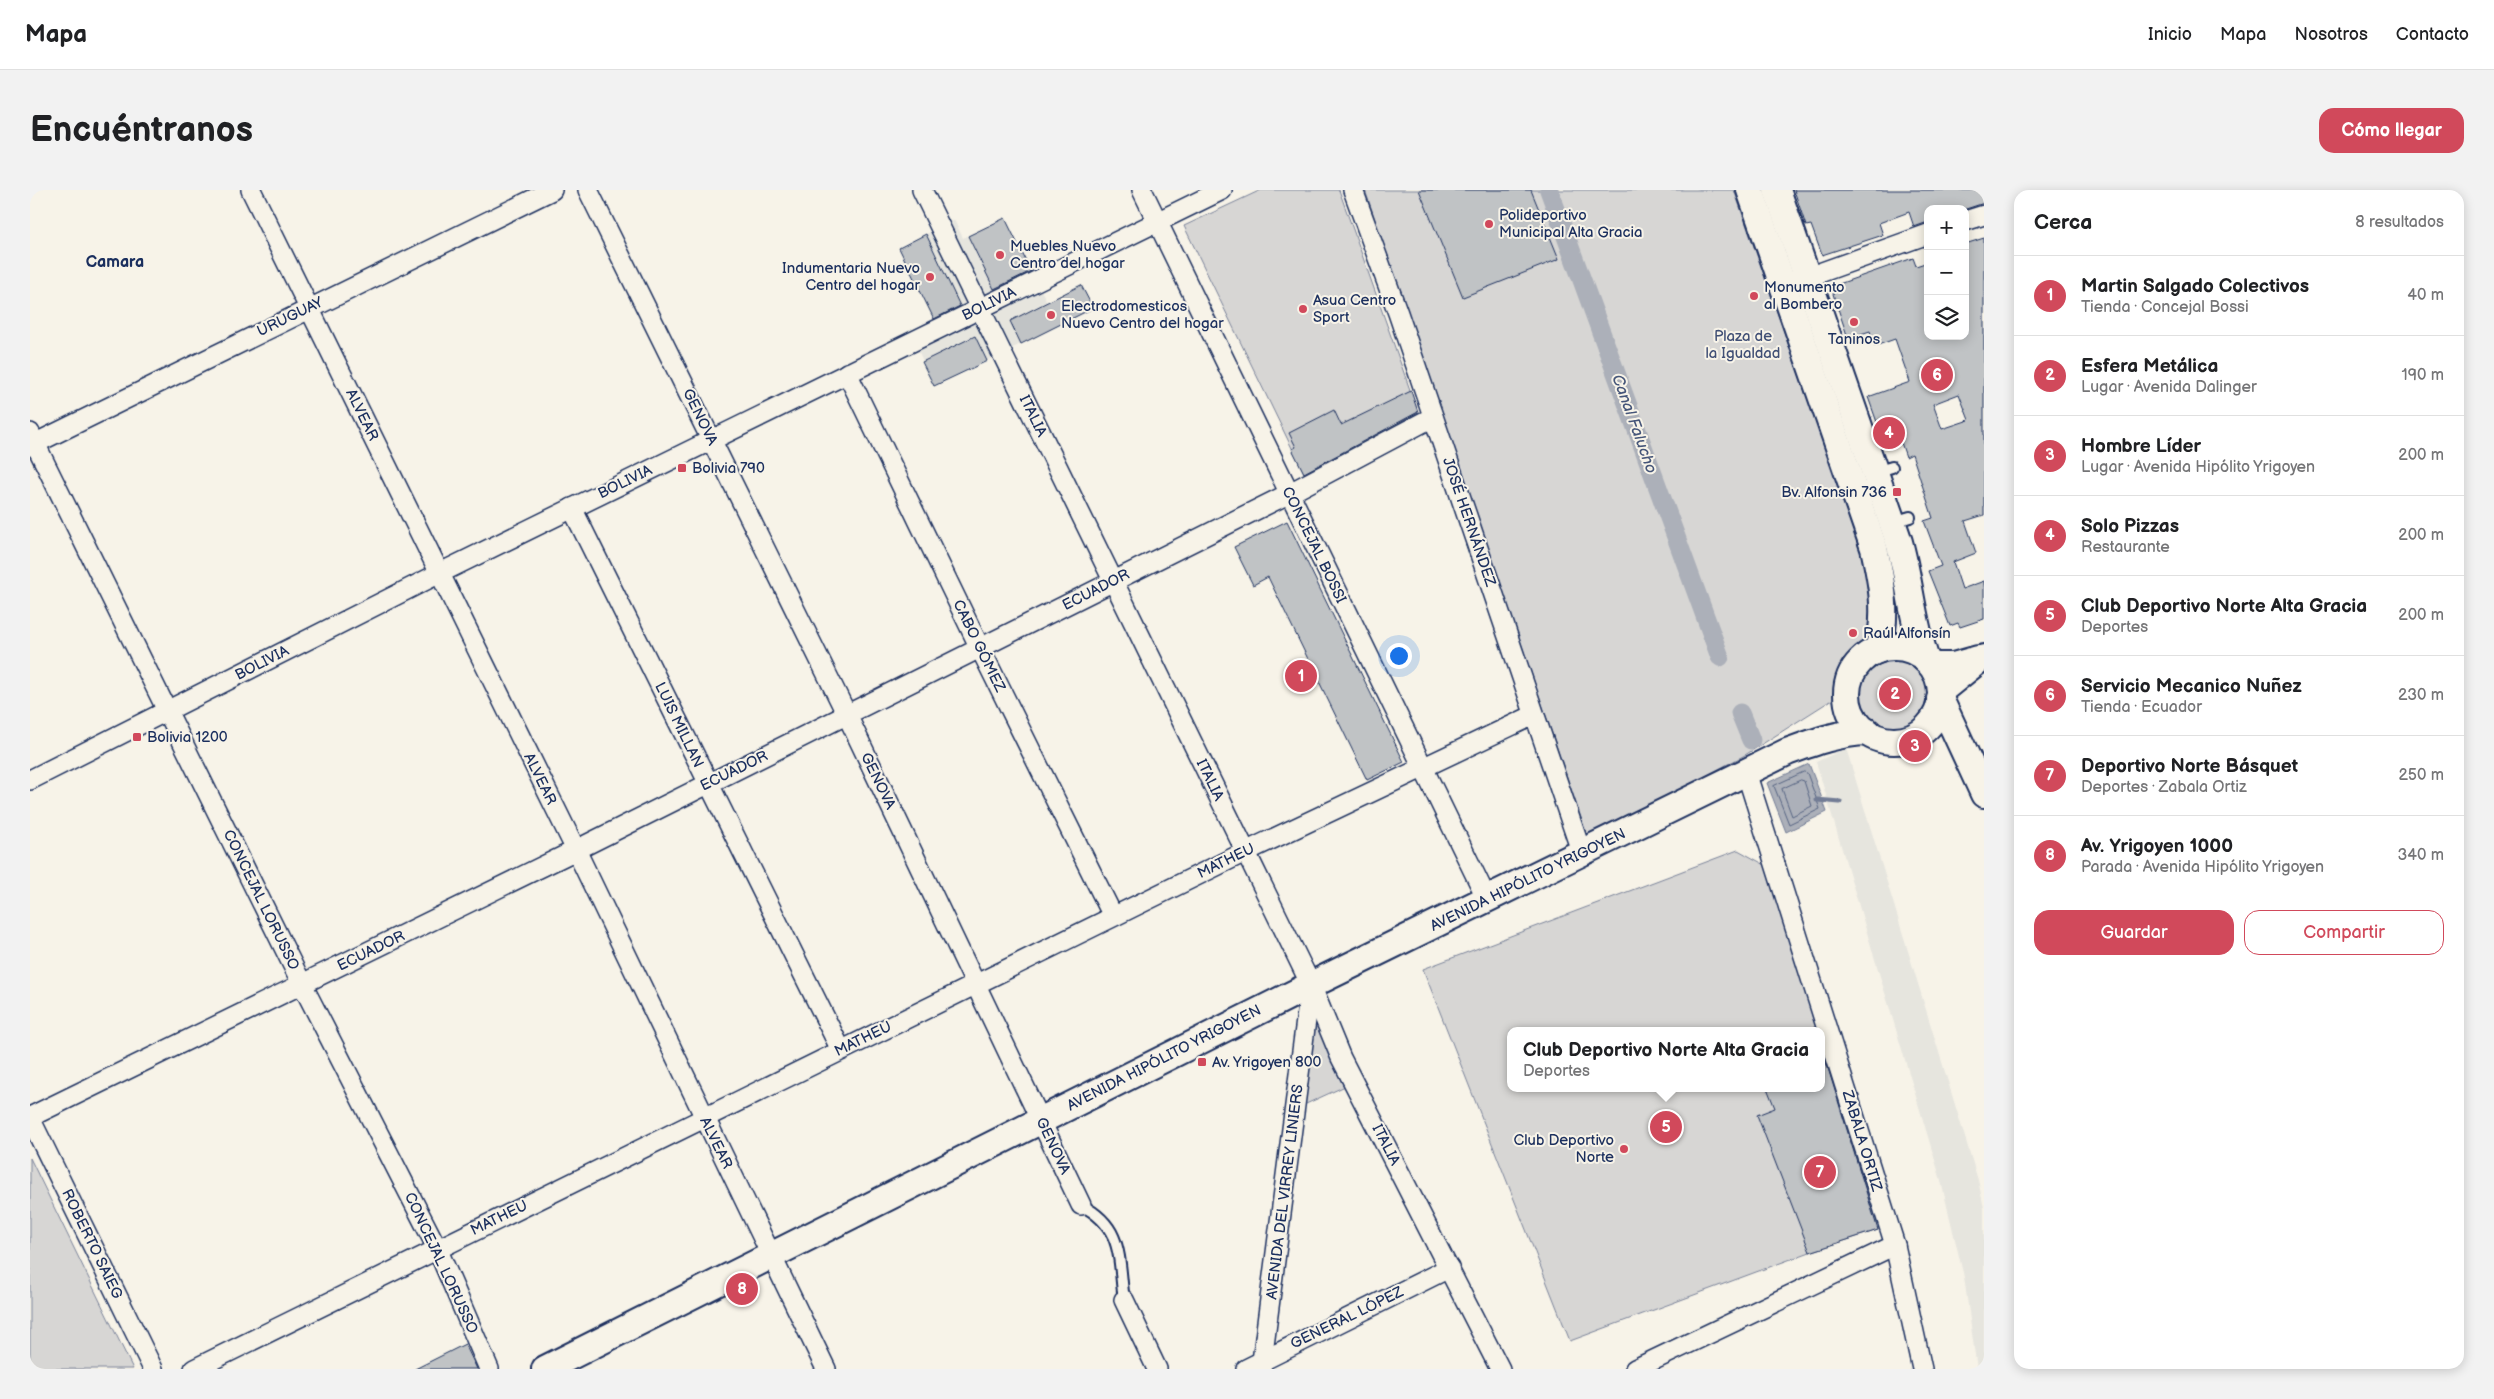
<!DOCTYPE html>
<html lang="es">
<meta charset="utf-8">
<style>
body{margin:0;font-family:"Balsamiq Sans",sans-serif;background:#f2f2f2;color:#202124}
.controls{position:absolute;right:15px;top:15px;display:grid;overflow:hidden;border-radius:10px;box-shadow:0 2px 12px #0003}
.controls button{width:45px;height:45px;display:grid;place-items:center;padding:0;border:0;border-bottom:1px solid #e0e0e0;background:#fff;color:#202124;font:25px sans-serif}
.you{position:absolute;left:1368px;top:465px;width:18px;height:18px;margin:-12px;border:4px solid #fff;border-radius:50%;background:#1a73e8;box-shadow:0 0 0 8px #1a73e833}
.badge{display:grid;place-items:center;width:32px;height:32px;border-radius:50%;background:#d1495b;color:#fff;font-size:16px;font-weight:700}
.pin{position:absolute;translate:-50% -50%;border:2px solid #fff;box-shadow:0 1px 5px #0006}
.popup{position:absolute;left:1477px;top:837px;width:318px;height:65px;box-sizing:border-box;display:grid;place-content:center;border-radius:10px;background:#fff;filter:drop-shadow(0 1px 4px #0005);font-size:16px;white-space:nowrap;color:#757577}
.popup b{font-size:19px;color:#202124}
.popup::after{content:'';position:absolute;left:50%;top:100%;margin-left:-10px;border:10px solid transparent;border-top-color:#fff}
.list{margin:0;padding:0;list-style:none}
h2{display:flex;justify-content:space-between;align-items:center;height:65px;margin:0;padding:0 20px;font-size:21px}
h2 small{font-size:16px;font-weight:400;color:#757577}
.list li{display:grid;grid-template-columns:32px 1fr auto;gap:15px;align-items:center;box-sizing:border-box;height:80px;padding:0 20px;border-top:1px solid #e0e0e0}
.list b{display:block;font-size:19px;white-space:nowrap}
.list p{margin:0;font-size:16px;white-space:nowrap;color:#757577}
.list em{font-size:16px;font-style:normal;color:#757577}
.actions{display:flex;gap:10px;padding:15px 20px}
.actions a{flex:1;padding:11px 0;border:1px solid #d1495b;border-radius:15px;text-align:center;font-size:18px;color:#d1495b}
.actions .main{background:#d1495b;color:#fff}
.icon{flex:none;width:28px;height:28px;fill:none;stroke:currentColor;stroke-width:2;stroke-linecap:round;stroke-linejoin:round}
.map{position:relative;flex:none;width:1954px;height:1179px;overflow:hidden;border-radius:15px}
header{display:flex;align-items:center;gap:30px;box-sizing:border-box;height:70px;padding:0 25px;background:#fff;border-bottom:1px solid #e0e0e0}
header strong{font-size:24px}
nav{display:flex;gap:28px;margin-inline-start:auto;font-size:18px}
.intro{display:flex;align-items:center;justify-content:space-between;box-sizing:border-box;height:120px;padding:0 30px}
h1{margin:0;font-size:35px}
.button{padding:12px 22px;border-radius:15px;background:#d1495b;color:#fff;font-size:18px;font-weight:700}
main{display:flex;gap:30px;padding:0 30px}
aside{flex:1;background:#fff;border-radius:15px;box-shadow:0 2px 12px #0003}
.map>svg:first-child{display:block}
</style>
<header>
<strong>Mapa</strong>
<nav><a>Inicio</a><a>Mapa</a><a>Nosotros</a><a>Contacto</a></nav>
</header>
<div class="intro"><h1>Encuéntranos</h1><a class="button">Cómo llegar</a></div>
<main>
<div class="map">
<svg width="1954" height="1179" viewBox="0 0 1954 1179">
<rect width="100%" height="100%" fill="#f7f3e8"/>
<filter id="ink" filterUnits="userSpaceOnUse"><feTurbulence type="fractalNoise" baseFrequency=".02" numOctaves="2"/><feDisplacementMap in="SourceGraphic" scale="10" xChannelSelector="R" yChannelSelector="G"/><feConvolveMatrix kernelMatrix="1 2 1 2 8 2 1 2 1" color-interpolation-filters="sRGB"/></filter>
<g filter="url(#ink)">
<g fill="#e6e5de">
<path d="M 975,28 L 1017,112 L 1051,95 L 1063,119 L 904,196 L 884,151 L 908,139 L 869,58 L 924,30 L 933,48 Z"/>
<path d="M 1816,558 L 1948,990 L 1954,1018 L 1954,1179 L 1947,1179 L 1934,1087 L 1910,987 L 1786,572 Z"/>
</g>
<g fill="#d7d6d4" stroke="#798299">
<path d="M 1231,0 L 1309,0 L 1390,228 L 1275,285 L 1154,36 Z"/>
<path d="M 1335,0 L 1704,0 L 1829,355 L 1839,402 L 1841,426 L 1839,450 L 1826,462 L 1814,478 L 1803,509 L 1715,565 L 1558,648 Z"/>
<circle cx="1864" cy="504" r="40"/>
<path d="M 1708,660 L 1737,676 L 1788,841 L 1481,841 L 1481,898 L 1791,898 L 1791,850 L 1848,1040 L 1780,1062 L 1540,1151 L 1393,779 Z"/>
<path d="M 1286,810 L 1324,892 L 1265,919 Z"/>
<path d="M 0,968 L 103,1179 L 0,1179 Z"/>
</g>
<path fill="#acb0b9" stroke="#727c95" d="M 1779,574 L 1797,622 L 1756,642 L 1737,593 Z"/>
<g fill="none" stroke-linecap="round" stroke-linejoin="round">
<g stroke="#556382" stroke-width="1">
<path d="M 1774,582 L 1777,583 L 1790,619 L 1759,634 L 1744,596 Z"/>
<path d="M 1771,590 L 1774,591 L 1782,616 L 1762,626 L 1752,599 Z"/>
</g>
<path stroke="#727c95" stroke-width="5" d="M 1787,610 L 1810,612"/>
<g stroke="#acb0b9" stroke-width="19">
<path d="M 1519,0 L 1690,467"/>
<path d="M 1710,523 L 1721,550"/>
</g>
</g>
<g fill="#c0c3c5" stroke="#1b2f5e" fill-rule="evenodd">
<path d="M 1389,0 L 1501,0 L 1529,69 L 1433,107 Z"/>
<path d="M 1764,0 L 1954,0 L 1954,13 L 1936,19 L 1898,19 L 1898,32 L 1884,37 L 1879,22 L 1849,33 L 1853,45 L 1792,65 L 1781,35 L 1776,36 Z"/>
<path d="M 975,28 L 1001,81 L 964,99 L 938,46 Z"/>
<path d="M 896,44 L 930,116 L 904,129 L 869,58 Z"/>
<path d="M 1954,48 L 1954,325 L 1935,331 L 1946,363 L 1923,372 L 1932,399 L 1954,391 L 1954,429 L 1930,437 L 1928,433 L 1920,436 L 1898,381 L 1911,376 L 1894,331 L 1903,328 L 1882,264 L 1876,267 L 1868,244 L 1853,249 L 1838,207 L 1880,192 L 1865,149 L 1845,156 L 1840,141 L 1818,148 L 1803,104 L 1806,95 L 1883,68 L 1886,76 L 1898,72 L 1898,146 L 1935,146 L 1935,54 ZM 1929,204 L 1939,230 L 1912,239 L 1903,214 Z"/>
<path d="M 1051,95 L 1063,118 L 991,154 L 980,131 Z"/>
<path d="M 945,146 L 957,171 L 904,196 L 892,172 Z"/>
<path d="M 1381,201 L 1388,222 L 1274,283 L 1262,259 L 1266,257 L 1259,243 L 1304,220 L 1311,235 Z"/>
<path d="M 1257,331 L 1374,572 L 1337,590 L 1238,387 L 1223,395 L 1204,357 Z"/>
<path d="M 1793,862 L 1848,1040 L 1780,1062 L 1727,925 L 1745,918 L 1737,898 L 1791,898 Z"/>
<path d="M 435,1154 L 447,1179 L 385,1179 Z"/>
</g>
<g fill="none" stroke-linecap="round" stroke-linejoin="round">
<defs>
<g id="service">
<path d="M 1845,282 L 1862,277"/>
<path d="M 1863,332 L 1880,327"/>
<path d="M 1051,1015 C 1094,1037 1088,1068 1094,1110"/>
</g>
<g id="minor">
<path d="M 221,0 L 546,660 L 796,1179"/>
<path d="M 558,0 L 817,525 L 1051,1015"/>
<path d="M 892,0 L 1281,795 L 1311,868 L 1470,1179"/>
<path d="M 1112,0 L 1457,709"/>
<path d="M 1323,0 L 1368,123 L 1552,664"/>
<path d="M 1935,31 L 1954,25"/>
<path d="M 1767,91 L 1898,44"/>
<path d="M 817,183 L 950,458 L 1083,726"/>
<path d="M 0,243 L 272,794 L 407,1058 L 459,1179"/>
<path d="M 0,256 L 522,0"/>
<path d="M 542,318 L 811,860"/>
<path d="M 1716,582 L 1865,1055 L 1892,1179"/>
<path d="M 0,590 L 408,384 L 1192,0"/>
<path d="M 0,927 L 546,660 L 1258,304 L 1403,227"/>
<path d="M 0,928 L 123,1179"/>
<path d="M 1094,1110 L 1127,1179"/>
<path d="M 164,1179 L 1215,662 L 1504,525"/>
<path d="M 1216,1179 L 1419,1078"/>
<path d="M 1231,1179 L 1280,799"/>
<path d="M 1605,1179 L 1865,1055"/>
</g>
<g id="tertiary">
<path d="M 1901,475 L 1923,475 L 1948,468"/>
<path d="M 1911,502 L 1954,467"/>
</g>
<g id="secondary">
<path d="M 1720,0 L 1844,358 C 1852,393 1858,425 1848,460"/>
<path d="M 1747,0 L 1869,352 C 1880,391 1882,431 1896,470"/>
<circle cx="1864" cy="504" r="47"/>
<path d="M 1910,509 L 1954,604"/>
<path d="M 515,1179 L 1281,795 L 1757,562 C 1784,552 1808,543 1838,542"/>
</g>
</defs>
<use href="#service" stroke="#1b2f5e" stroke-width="14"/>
<use href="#minor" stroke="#1b2f5e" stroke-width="22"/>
<use href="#tertiary" stroke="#1b2f5e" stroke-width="28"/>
<use href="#secondary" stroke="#1b2f5e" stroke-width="30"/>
<use href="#service" stroke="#f7f3e8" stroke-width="10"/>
<use href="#minor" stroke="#f7f3e8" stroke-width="19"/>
<use href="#tertiary" stroke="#f7f3e8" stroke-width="24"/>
<use href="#secondary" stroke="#f7f3e8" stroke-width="26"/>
</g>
</g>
<g fill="#d1495b" stroke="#f7f3e8" stroke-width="2">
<circle cx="1459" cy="34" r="5"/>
<circle cx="970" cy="65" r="5"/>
<circle cx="900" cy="87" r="5"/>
<circle cx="1724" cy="106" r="5"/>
<circle cx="1273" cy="119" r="5"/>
<circle cx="1021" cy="125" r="5"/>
<circle cx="1824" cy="132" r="5"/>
<rect x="647" y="273" width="10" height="10" rx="2.5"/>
<rect x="1862" y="297" width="10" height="10" rx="2.5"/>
<circle cx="1823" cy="443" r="5"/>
<rect x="102" y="542" width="10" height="10" rx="2.5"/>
<rect x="1167" y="867" width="10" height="10" rx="2.5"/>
<circle cx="1594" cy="959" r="5"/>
</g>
<g text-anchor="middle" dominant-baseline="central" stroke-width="4" stroke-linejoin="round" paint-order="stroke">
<g font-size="15" fill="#1b2f5e" stroke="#f7f3e8" text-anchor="start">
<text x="1469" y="25">Polideportivo<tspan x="1469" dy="17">Municipal Alta Gracia</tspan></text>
<text x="980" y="56">Muebles Nuevo<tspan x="980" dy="17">Centro del hogar</tspan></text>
<text x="890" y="78" text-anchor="end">Indumentaria Nuevo<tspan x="890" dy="17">Centro del hogar</tspan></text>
<text x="1734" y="97">Monumento<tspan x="1734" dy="17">al Bombero</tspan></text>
<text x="1283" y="110">Asua Centro<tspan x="1283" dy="17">Sport</tspan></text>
<text x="1031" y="116">Electrodomesticos<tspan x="1031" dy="17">Nuevo Centro del hogar</tspan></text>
<text x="1824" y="149" text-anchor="middle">Taninos</text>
<text x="662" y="278">Bolivia 790</text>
<text x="1857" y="302" text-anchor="end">Bv. Alfonsin 736</text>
<text x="1833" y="443">Raúl Alfonsín</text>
<text x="117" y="547">Bolivia 1200</text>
<text x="1182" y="872">Av. Yrigoyen 800</text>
<text x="1584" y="950" text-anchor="end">Club Deportivo<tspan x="1584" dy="17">Norte</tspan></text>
</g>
<g font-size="15" fill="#1b2f5e" stroke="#f7f3e8">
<text transform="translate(959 114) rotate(-26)">BOLIVIA</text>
<text transform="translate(260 127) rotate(-26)">URUGUAY</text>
<text transform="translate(332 225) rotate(64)">ALVEAR</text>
<text transform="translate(1003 226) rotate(64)">ITALIA</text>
<text transform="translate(670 227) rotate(64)">GENOVA</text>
<text transform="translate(595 292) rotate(-26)">BOLIVIA</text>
<text transform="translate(1439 332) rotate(71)">JOSÉ HERNÁNDEZ</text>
<text transform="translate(1284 355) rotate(64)">CONCEJAL BOSSI</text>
<text transform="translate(1066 400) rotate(-27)">ECUADOR</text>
<text transform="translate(949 456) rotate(64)">CABO GÓMEZ</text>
<text transform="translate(232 473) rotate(-27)">BOLIVIA</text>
<text transform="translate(649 535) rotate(64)">LUIS MILLAN</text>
<text transform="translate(704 581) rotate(-26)">ECUADOR</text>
<text transform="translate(510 589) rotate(64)">ALVEAR</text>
<text transform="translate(1180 590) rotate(64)">ITALIA</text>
<text transform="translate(848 591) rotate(64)">GENOVA</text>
<text transform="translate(1196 671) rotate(-26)">MATHEU</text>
<text transform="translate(1498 690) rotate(-26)">AVENIDA HIPÓLITO YRIGOYEN</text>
<text transform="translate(231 710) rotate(64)">CONCEJAL LORUSSO</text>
<text transform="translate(341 761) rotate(-26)">ECUADOR</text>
<text transform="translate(833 849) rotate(-26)">MATHEU</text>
<text transform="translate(1134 868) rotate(-27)">AVENIDA HIPÓLITO YRIGOYEN</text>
<text transform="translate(1832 951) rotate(73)">ZABALA ORTIZ</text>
<text transform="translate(686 953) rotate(64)">ALVEAR</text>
<text transform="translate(1356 955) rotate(63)">ITALIA</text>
<text transform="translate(1023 956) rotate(65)">GENOVA</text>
<text transform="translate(1255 1002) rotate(-83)">AVENIDA DEL VIRREY LINIERS</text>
<text transform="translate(469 1028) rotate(-26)">MATHEU</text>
<text transform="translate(62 1054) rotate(64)">ROBERTO SAIEG</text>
<text transform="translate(411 1073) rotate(65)">CONCEJAL LORUSSO</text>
<text transform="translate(1317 1128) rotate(-26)">GENERAL LÓPEZ</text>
</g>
<g font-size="15" fill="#415076" stroke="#f7f3e8">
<text x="1713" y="146">Plaza de<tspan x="1713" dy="17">la Igualdad</tspan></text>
</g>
<g font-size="16" font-weight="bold" fill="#1b2f5e" stroke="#f7f3e8">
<text x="85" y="72">Camara</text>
</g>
<g font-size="16" font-style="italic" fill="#465679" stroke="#f7f3e8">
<text transform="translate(1604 234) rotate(70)">Canal Falucho</text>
</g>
</g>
</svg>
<div class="controls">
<button>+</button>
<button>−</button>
<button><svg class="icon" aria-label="layers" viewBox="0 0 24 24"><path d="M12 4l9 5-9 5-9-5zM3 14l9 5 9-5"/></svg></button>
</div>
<div class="you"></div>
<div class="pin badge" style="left:1271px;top:486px">1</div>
<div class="pin badge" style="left:1865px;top:504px">2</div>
<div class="pin badge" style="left:1885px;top:556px">3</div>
<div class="pin badge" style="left:1859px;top:243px">4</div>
<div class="pin badge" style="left:1636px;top:937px">5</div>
<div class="popup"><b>Club Deportivo Norte Alta Gracia</b>Deportes</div>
<div class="pin badge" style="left:1907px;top:185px">6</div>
<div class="pin badge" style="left:1790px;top:982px">7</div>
<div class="pin badge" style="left:712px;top:1099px">8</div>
</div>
<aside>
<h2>Cerca<small>8 resultados</small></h2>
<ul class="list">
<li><span class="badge">1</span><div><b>Martin Salgado Colectivos</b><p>Tienda · Concejal Bossi</p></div><em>40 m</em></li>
<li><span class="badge">2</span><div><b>Esfera Metálica</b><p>Lugar · Avenida Dalinger</p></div><em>190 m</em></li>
<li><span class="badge">3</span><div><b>Hombre Líder</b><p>Lugar · Avenida Hipólito Yrigoyen</p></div><em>200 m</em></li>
<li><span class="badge">4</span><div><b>Solo Pizzas</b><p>Restaurante</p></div><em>200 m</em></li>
<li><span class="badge">5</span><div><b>Club Deportivo Norte Alta Gracia</b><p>Deportes</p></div><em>200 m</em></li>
<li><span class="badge">6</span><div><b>Servicio Mecanico Nuñez</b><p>Tienda · Ecuador</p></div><em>230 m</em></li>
<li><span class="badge">7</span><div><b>Deportivo Norte Básquet</b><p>Deportes · Zabala Ortiz</p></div><em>250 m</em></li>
<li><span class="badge">8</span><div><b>Av. Yrigoyen 1000</b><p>Parada · Avenida Hipólito Yrigoyen</p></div><em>340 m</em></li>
</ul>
<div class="actions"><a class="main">Guardar</a><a>Compartir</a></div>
</aside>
</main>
